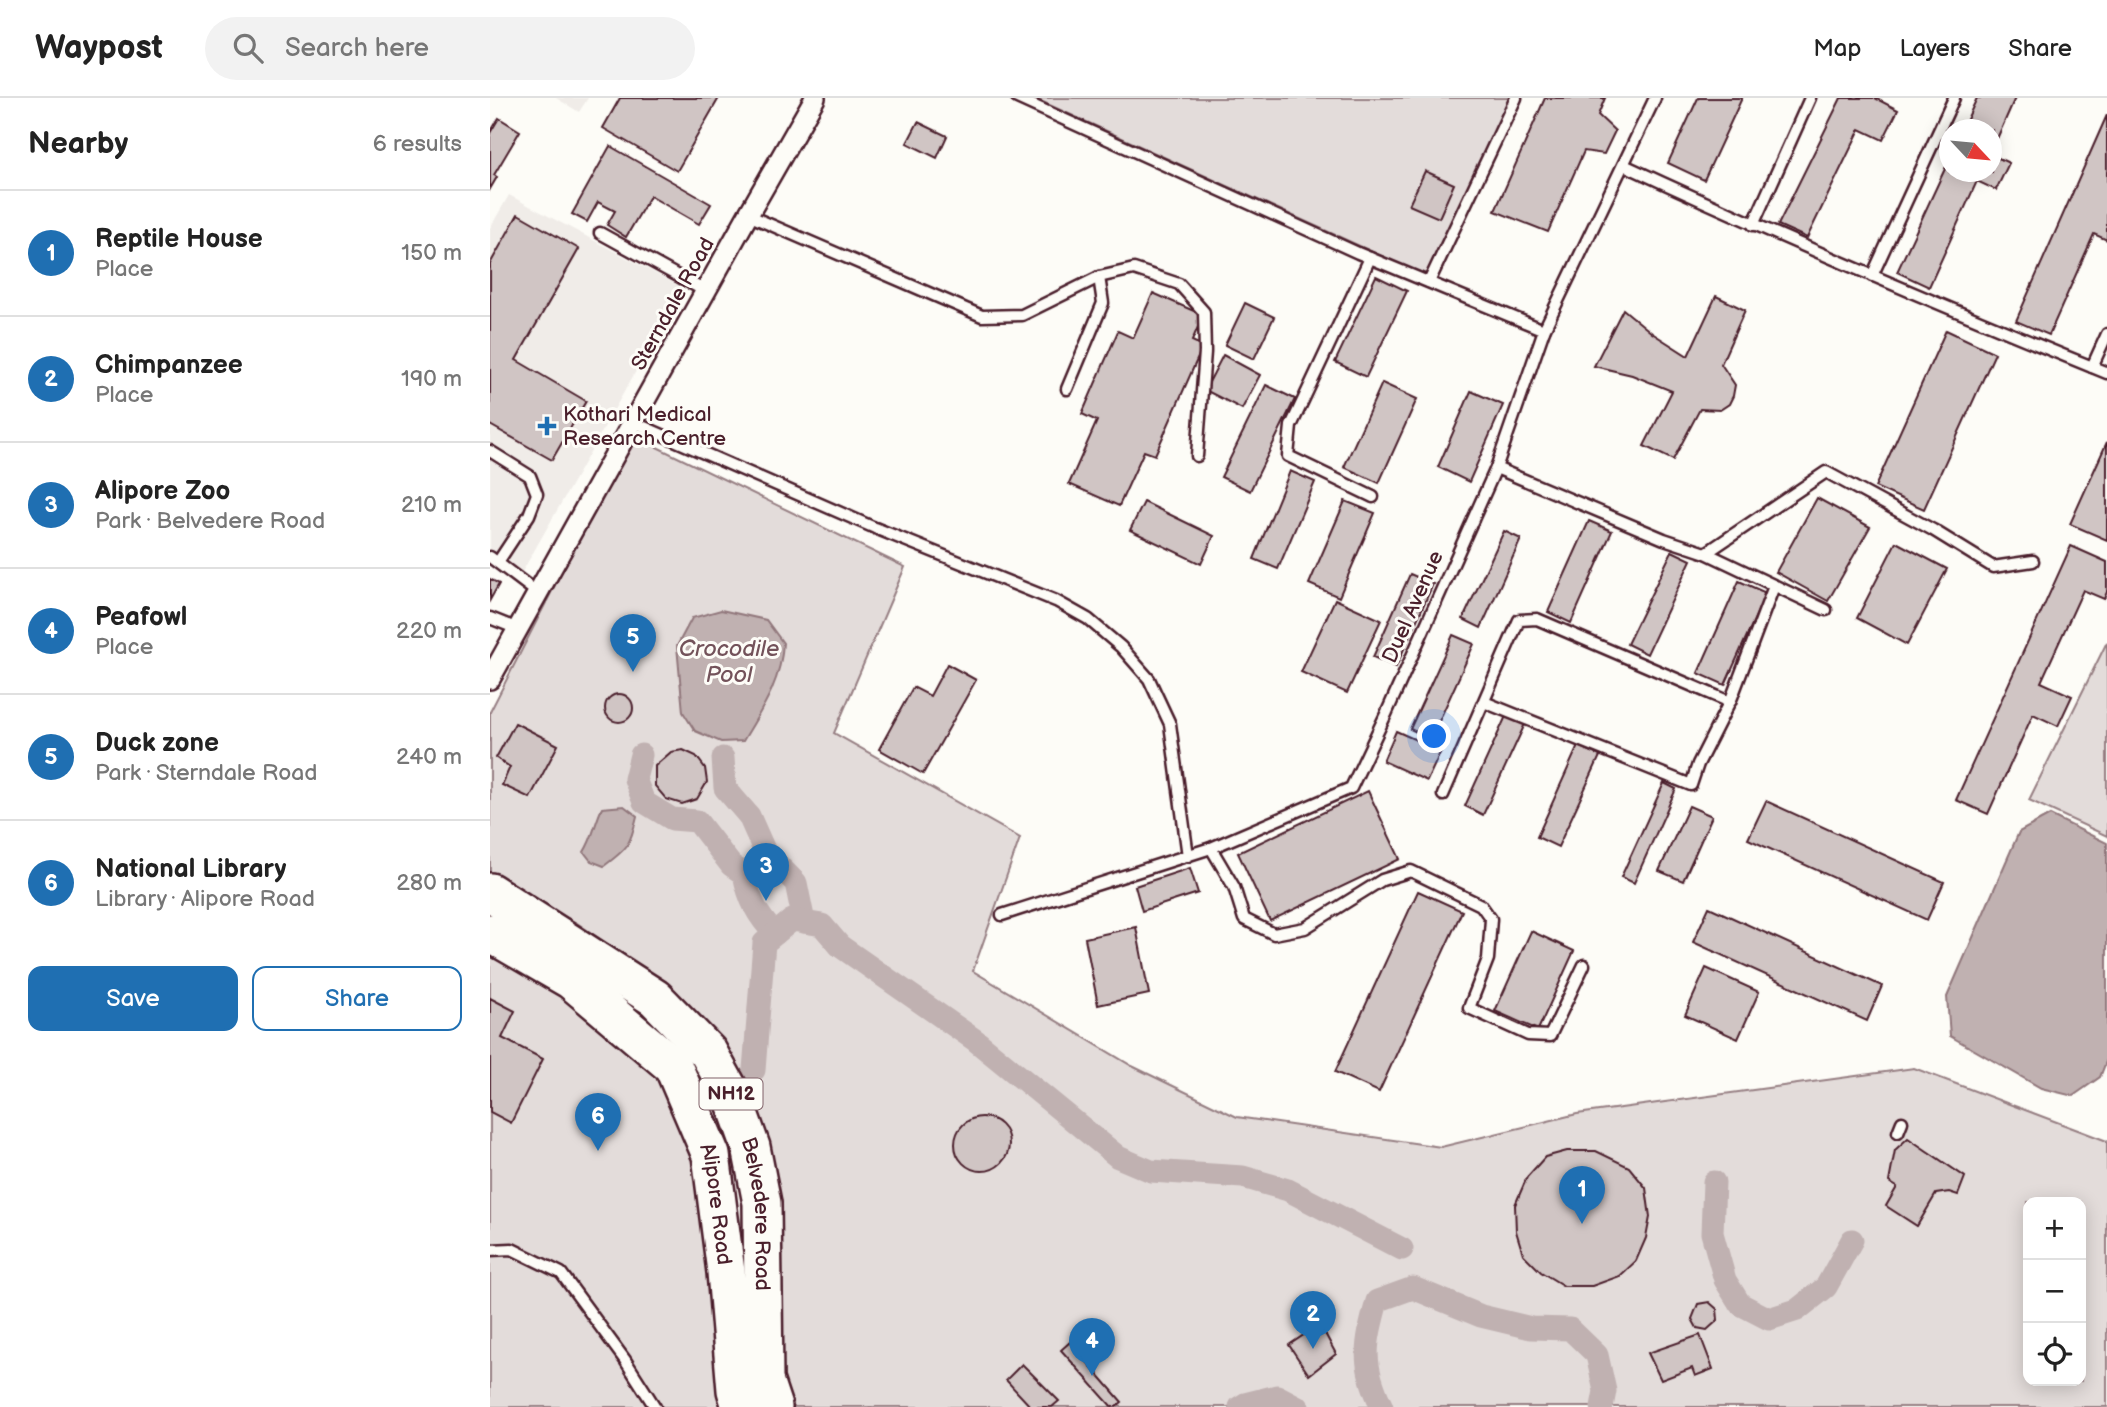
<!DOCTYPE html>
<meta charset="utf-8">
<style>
body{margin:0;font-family:"Balsamiq Sans",sans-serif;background:#f2f2f2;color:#222}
.controls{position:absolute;right:21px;bottom:21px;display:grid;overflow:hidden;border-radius:14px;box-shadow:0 4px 18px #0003}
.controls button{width:63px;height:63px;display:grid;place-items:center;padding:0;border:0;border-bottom:2px solid #e0e0e0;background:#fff;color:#222;font:35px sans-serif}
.compass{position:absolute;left:1449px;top:21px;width:63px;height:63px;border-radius:50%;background:#fff;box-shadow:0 4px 18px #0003;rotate:116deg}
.you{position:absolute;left:945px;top:639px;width:24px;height:24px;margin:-18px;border:5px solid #fff;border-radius:50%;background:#1a73e8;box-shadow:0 0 0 10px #1a73e833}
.badge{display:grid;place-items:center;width:46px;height:46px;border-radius:50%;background:#1f6fb2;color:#fff;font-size:23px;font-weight:700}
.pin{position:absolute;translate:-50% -58px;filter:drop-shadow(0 2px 4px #0008)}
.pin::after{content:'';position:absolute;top:37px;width:24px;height:21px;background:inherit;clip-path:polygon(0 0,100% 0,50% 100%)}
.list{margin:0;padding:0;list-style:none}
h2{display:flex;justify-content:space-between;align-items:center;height:91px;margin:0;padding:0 28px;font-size:30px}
h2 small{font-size:23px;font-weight:400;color:#767676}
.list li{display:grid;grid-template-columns:46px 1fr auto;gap:21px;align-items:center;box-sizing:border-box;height:126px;padding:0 28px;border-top:2px solid #e0e0e0}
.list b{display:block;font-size:26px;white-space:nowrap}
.list p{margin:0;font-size:23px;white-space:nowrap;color:#767676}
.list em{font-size:23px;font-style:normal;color:#767676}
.actions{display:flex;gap:14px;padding:21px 28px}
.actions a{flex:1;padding:16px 0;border:2px solid #1f6fb2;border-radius:14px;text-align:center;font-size:24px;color:#1f6fb2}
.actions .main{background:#1f6fb2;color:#fff}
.icon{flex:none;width:38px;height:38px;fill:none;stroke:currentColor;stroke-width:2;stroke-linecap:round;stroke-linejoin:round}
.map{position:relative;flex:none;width:1617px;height:1309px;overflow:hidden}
header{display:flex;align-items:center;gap:42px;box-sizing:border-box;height:98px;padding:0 35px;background:#fff;border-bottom:2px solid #e0e0e0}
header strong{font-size:33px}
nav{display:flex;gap:38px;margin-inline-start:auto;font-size:24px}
.search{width:490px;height:63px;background:#f2f2f2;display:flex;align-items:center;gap:18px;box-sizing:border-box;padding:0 24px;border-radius:38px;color:#767676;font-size:26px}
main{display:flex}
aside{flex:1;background:#fff}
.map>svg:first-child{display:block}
</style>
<header>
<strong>Waypost</strong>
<div class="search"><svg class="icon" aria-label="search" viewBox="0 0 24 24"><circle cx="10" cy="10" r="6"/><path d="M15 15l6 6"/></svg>Search here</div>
<nav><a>Map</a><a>Layers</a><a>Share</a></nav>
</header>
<main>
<aside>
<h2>Nearby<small>6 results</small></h2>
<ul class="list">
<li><span class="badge">1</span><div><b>Reptile House</b><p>Place</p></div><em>150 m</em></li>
<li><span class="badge">2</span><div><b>Chimpanzee</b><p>Place</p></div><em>190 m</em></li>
<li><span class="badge">3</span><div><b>Alipore Zoo</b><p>Park · Belvedere Road</p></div><em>210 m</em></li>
<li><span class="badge">4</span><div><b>Peafowl</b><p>Place</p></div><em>220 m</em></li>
<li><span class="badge">5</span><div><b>Duck zone</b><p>Park · Sterndale Road</p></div><em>240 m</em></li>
<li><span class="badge">6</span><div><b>National Library</b><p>Library · Alipore Road</p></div><em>280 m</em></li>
</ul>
<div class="actions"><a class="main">Save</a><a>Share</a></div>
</aside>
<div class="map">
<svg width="1617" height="1309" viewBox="0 0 1617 1309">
<rect width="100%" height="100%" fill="#fdfcf7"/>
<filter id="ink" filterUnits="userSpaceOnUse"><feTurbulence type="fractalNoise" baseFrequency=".0143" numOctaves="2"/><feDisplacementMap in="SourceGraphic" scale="14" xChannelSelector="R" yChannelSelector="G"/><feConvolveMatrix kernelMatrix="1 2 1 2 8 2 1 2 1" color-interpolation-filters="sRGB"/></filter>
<g filter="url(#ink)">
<g fill="#f0ece8">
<path d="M 66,0 L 98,0 L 89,14 Z"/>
<path d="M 19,97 L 193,190 L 27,483 L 0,467 L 0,130 Z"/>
</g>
<g fill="#e3dcda" stroke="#967e82" stroke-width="2" fill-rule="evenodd">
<path d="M 544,0 L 1024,0 L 938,179 Z"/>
<path d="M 142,337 L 415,469 L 344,635 L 530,740 L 483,873 L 642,968 L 747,1019 L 951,1049 L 1087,1016 L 1424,970 L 1617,1043 L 1617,1309 L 297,1309 L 291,1290 L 288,1089 L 266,1007 L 213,923 L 155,872 L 87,825 L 0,780 L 0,614 ZM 1538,1104 L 1591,1104 L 1591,1283 L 1538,1283 Z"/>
<path d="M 1617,544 L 1617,738 L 1539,702 Z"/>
<path d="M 0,843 L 75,882 L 200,1006 L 258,1309 L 0,1309 Z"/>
</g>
<g fill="#c0b1b1" stroke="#91777b" stroke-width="2">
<path d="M 231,512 L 276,522 L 293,545 C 291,584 272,611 253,643 L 231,644 L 205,633 L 193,614 L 187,548 L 202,520 Z"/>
<path d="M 134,708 L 147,718 C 140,748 138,750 114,768 L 101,763 L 94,754 C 103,740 105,725 112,710 Z"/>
<path d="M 1560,717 L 1617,745 L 1617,961 L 1610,979 L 1583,998 L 1551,990 L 1460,938 L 1457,899 L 1529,734 Z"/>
</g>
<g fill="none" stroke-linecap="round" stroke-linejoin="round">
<g stroke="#c0b1b1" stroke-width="23">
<path d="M 151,657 L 145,681 L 154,704 L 182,721 L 207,723 L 241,767 L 254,776 C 259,801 267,817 285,836"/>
<path d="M 233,660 L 235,690 L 259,718 L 275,754 L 306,785 L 314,824"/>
<path d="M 264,972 L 274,845 L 302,822 L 332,827 L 350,848 L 485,942 L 628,1059 L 661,1073 L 753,1079 L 798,1092 L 912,1151"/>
<path d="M 1224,1084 L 1222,1135 L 1235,1182 L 1250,1206 L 1279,1221 L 1307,1212 L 1336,1189 L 1362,1142"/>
<path d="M 750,1309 L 755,1306 L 787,1298 L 808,1309"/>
<path d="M 892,1309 C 871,1265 875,1248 887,1203 L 923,1190 L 991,1218 L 1041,1230 L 1080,1231 L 1107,1257 L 1115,1293 L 1112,1309"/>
</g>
</g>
<g fill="#d0c5c4" stroke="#4a1f2b" stroke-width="2">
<path d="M 130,0 L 229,0 L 187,73 L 113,30 Z"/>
<path d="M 1055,0 L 1115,0 L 1108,17 L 1125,33 L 1114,56 L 1094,53 L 1058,134 L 1005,113 Z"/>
<path d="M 1208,0 L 1252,0 L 1214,82 L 1178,65 Z"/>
<path d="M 1351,0 L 1385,0 L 1408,12 L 1393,42 L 1370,31 L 1317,140 L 1288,127 Z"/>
<path d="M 1487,0 L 1525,0 L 1502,52 L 1502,32 L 1472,32 Z"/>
<path d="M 1617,17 L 1617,142 L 1604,136 L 1559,237 L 1526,223 Z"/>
<path d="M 9,20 L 30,33 L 4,77 L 7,79 L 0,91 L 0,35 Z"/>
<path d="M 428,24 L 457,38 L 447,60 L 417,45 Z"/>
<path d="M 120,48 L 221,106 L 209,126 L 160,98 L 136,139 L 117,127 L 125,113 L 108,104 L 97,124 L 82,116 Z"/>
<path d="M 1502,57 L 1519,65 L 1506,92 L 1487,83 L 1439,189 L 1407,174 L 1460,60 L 1460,74 L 1502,74 Z"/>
<path d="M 935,73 L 964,86 L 949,120 L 919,107 Z"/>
<path d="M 28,116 L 89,151 L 26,262 L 96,303 L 62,362 L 0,327 L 0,166 Z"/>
<path d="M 886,178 L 917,193 L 876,279 L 845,264 Z"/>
<path d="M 663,195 L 713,217 L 702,243 L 713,248 L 665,357 L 654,353 L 629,408 L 579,386 L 607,323 L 592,316 L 628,233 L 643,240 Z"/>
<path d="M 1226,198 L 1255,212 L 1231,266 L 1245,287 L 1243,298 L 1239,306 L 1230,312 L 1210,311 L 1183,362 L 1154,348 L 1182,293 L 1142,277 L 1104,268 L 1133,211 L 1162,235 L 1198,258 Z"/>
<path d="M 755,205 L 784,219 L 764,261 L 735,247 Z"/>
<path d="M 1456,232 L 1505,255 L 1434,411 L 1385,389 Z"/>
<path d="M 733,257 L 770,277 L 752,311 L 715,292 Z"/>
<path d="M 892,285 L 927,301 L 889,385 L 854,369 Z"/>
<path d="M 776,287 L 805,301 L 760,393 L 731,379 Z"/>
<path d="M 981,293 L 1013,307 L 979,384 L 948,369 Z"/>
<path d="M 1617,344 L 1617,442 L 1580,426 Z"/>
<path d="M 800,373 L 825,384 L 788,471 L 764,461 Z"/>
<path d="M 1327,400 L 1380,429 L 1338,503 L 1286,474 Z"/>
<path d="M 855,403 L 885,415 L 849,499 L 819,486 Z"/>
<path d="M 654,404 L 724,438 L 711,466 L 640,432 Z"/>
<path d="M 1099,423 L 1122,433 L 1081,525 L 1058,514 Z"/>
<path d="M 1014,433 L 1031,441 L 991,530 L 973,521 Z"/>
<path d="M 1406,444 L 1457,471 L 1417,547 L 1367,520 Z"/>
<path d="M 1581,448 L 1617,464 L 1617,494 L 1614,501 L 1593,492 L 1551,584 L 1582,598 L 1568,628 L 1543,616 L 1498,716 L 1466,702 Z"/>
<path d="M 1182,453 L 1201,462 L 1157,556 L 1137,546 Z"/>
<path d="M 920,476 L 943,486 L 906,569 L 883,559 Z"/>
<path d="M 0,481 L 9,486 L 0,502 Z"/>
<path d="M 1249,483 L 1276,495 L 1235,587 L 1208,575 Z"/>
<path d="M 845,501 L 891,522 L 857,595 L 811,574 Z"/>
<path d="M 963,537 L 984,546 L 941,641 L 920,631 Z"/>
<path d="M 457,566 L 486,582 L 433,676 L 389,651 L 423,589 L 440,598 Z"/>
<circle cx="129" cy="610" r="14"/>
<path d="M 1016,618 L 1035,626 L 993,717 L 975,708 Z"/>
<path d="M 25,625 L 68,647 L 40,700 L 12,687 L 20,669 L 6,660 Z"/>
<path d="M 906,633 L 951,653 L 937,683 L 893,663 Z"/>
<path d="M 1088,648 L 1110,658 L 1068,749 L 1047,739 Z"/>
<path d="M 193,652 L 206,658 L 215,670 L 217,684 L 207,701 L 192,706 L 176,701 L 165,688 L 165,668 L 181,654 Z"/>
<path d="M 1174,685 L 1186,691 L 1144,785 L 1131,779 Z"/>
<path d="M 878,693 L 910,761 L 780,823 L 748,755 Z"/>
<path d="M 1276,703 L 1454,784 L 1437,822 L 1258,741 Z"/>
<path d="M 1199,708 L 1222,718 L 1193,783 L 1169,773 Z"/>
<path d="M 700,770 L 708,795 L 652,813 L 645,788 Z"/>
<path d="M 928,793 L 972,813 L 889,994 L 845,974 Z"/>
<path d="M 1219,809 L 1392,888 L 1377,923 L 1203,844 Z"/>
<path d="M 646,829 L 659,896 L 608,907 L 595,840 Z"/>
<path d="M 1041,833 L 1084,853 L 1048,932 L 1005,913 Z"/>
<path d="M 1216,870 L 1269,894 L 1248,941 L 1195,917 Z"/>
<path d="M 0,900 L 25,913 L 12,940 L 53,961 L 21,1025 L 0,1014 Z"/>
<circle cx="492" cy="1046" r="27"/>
<path d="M 1418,1040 L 1475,1079 L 1468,1097 L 1459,1094 L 1446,1096 L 1427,1128 L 1396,1108 L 1407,1089 L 1399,1084 L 1405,1052 Z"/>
<path d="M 1077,1053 L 1106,1053 L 1139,1069 L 1156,1090 L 1160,1119 L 1156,1140 L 1146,1163 L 1130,1178 L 1102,1188 L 1074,1188 L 1051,1174 L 1033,1156 L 1026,1133 L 1025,1107 L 1037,1079 L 1055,1059 Z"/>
<path d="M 1219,1204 L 1227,1211 L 1228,1222 L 1217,1232 L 1207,1230 L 1202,1221 L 1208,1206 Z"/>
<path d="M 830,1226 L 846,1256 L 819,1277 L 799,1247 Z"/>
<path d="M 1210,1237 L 1223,1271 L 1205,1278 L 1202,1270 L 1171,1282 L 1158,1255 Z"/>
<path d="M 580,1244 L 632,1304 L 626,1309 L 622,1309 L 571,1252 Z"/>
<path d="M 532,1266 L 569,1303 L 562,1309 L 541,1309 L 516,1282 Z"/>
</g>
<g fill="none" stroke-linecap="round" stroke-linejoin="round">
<defs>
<g id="lane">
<path d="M 527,0 L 868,155 L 1054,232"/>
<path d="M 1134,67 C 1293,141 1454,209 1617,275"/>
<path d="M 258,117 L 492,218 L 532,217 L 609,179 L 644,171 L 689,186 L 714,214 L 715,254 L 707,358"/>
<path d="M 1263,127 L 1320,0"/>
<path d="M 110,135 L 215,193"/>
<path d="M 880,160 L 801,328 L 798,358 L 883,399"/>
<path d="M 1382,178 L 1464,0"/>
<path d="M 939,184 L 1026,0"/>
<path d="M 1602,269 L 1617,236"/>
<path d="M 577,291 L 613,205 L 609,179"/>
<path d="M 143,324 L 385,430 L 566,503 L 598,521 L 631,549 L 659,581 L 680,626 L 698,758"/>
<path d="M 0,353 L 40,378 L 47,396 L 39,417 L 8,464"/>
<path d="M 1006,370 L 1174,441 L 1216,455 L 1336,512"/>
<path d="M 1216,455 L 1336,374 L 1443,432 L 1503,469 L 1543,463"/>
<path d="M 0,459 L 49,496"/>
<path d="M 0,520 L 28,531"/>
<path d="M 994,604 L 1201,687 L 1208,666 L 1242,599 L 1284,488"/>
<path d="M 953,697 L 1029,522 L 1047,521 L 1240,604"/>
<path d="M 721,750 L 744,789 L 754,821 L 784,836 L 815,830 L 892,782 L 921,773 L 991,807 L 1001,821 L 998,861 L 979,910 L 1038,937 L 1060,938 L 1094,867"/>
<path d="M 512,817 L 721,750 L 861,690 L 897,614 L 1006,370 L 1054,232 L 1165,0"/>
<path d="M 1408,1034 L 1412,1024"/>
<path d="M 0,1152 L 22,1151 L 71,1175 L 135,1262 L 165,1309"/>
</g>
<path id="street" d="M 0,581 L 258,117 L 325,0"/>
<g id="highway">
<path id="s1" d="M 0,794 L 165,900 L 218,954 L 243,999 L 261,1049 L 272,1105 L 274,1282 L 283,1309"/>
<path id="s2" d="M 0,835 L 81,882 L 183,968 L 221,1057 L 236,1174 L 246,1292 L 251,1309"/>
</g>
</defs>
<use href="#lane" stroke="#4a1f2b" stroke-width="15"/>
<use href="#street" stroke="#4a1f2b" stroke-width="24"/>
<use href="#highway" stroke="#4a1f2b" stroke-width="42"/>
<use href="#lane" stroke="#fdfcf7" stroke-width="10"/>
<use href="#street" stroke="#fdfcf7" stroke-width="19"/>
<use href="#highway" stroke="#fdfcf7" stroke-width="37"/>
</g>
</g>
<path fill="#1f6fb2" stroke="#fdfcf7" stroke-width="2.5" d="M53.5 317.5h7v7h7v7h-7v7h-7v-7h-7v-7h7z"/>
<g text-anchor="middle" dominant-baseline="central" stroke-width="6" stroke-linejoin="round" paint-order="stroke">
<rect fill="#fdfcf7" stroke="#806168" stroke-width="2" x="209.5" y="980.5" width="63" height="31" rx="5"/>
<g font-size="19" font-weight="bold" fill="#4a1f2b">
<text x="241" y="996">NH12</text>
</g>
<g font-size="21" fill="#4a1f2b" stroke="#fdfcf7">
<text transform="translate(183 206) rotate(-61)">Sterndale Road</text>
<text transform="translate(923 509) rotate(-66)">Duel Avenue</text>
<text stroke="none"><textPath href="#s2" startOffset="373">Alipore Road</textPath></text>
<text stroke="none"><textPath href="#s1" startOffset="444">Belvedere Road</textPath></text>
</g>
<g font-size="21" fill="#4a1f2b" stroke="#fdfcf7" text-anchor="start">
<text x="73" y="316">Kothari Medical<tspan x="73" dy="24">Research Centre</tspan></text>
</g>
<g font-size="23" font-style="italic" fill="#73525a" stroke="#fdfcf7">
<text x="239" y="551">Crocodile<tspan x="239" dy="26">Pool</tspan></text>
</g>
</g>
</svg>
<div class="controls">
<button>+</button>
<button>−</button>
<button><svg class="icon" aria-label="locate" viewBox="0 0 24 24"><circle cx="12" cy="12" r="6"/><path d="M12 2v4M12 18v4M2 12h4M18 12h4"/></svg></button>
</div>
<svg class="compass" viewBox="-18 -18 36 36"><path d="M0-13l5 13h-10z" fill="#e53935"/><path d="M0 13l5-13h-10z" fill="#767676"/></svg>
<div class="you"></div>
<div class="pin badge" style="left:1092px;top:1126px">1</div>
<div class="pin badge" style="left:823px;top:1251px">2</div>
<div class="pin badge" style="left:276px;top:803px">3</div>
<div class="pin badge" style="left:602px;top:1278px">4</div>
<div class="pin badge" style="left:143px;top:574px">5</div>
<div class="pin badge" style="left:108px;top:1053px">6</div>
</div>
</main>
